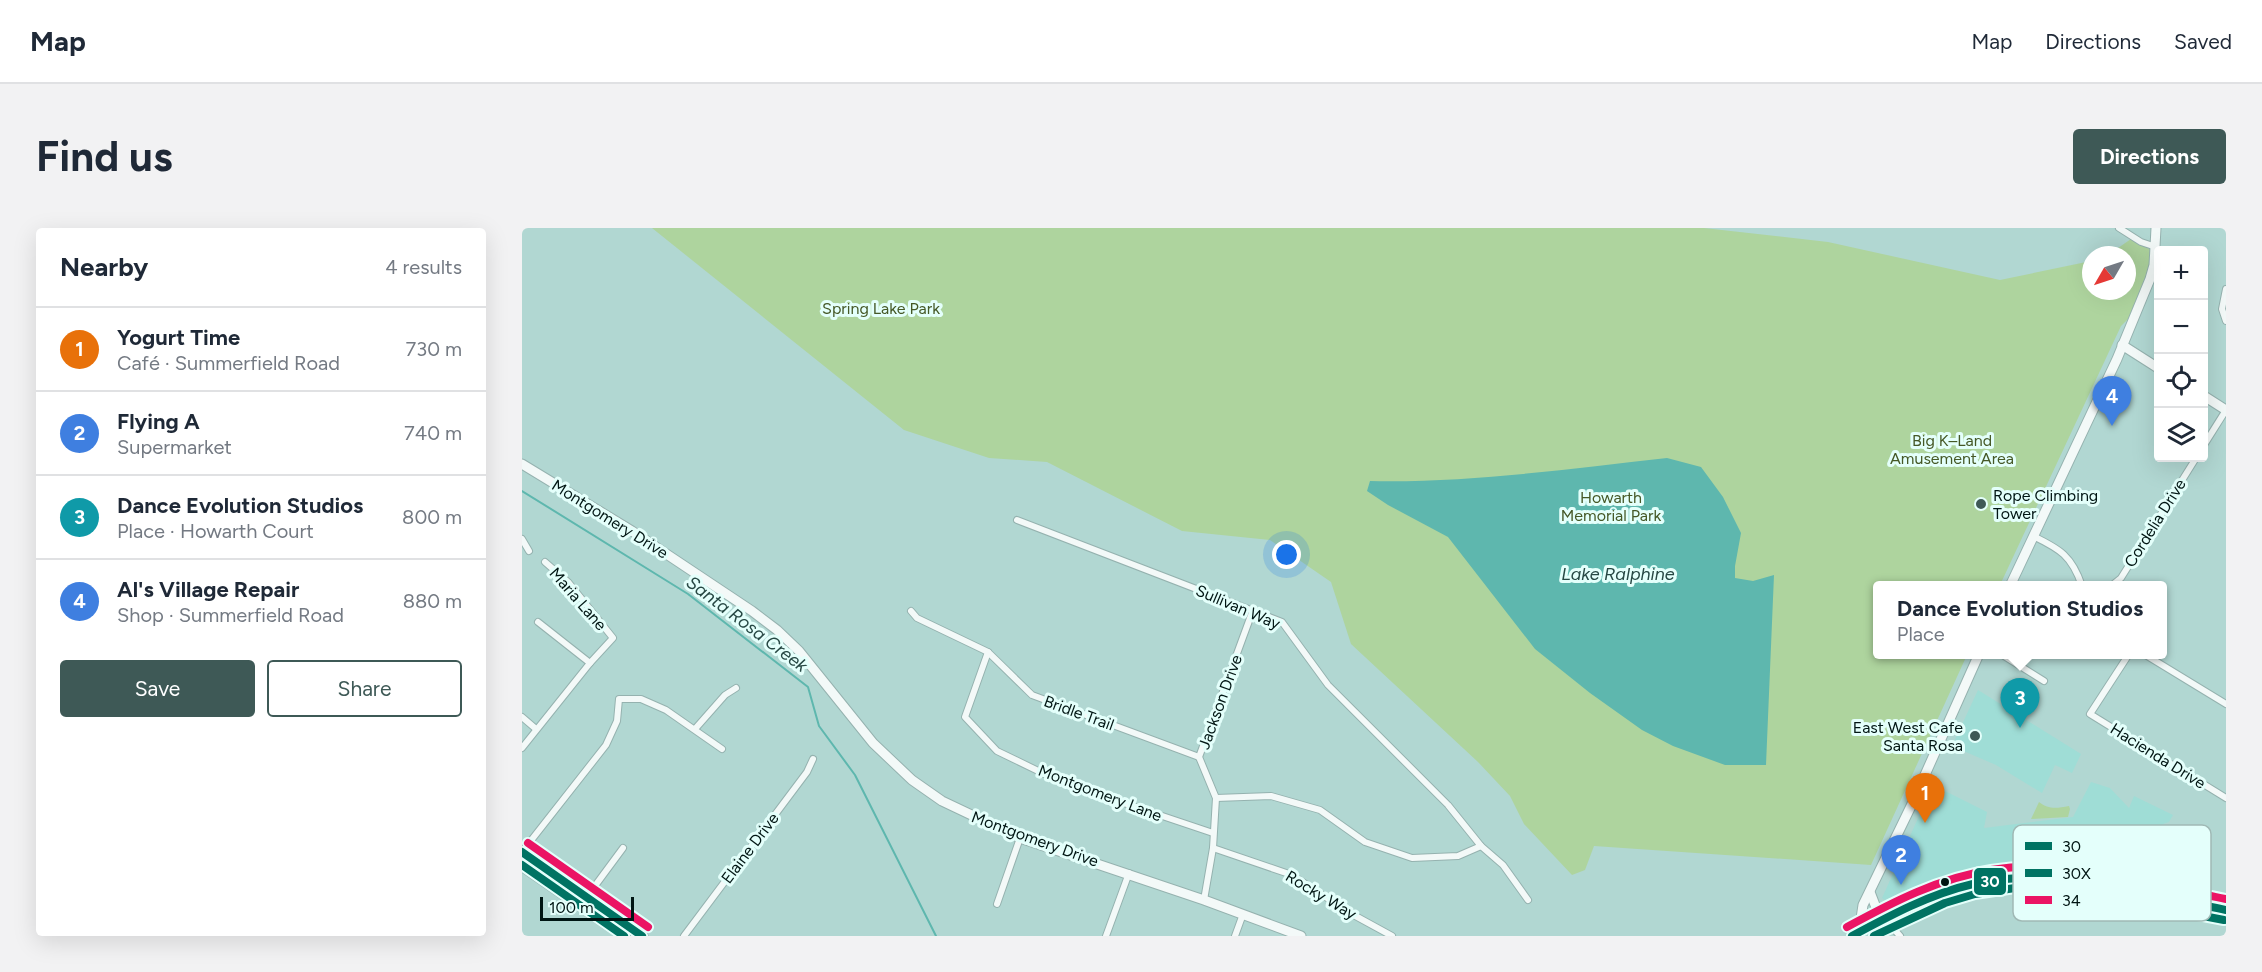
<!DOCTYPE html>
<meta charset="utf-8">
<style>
body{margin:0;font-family:Figtree,sans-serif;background:#f2f2f3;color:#1f2937}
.controls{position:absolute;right:18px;top:18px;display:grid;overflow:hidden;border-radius:6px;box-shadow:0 6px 24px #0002}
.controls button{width:54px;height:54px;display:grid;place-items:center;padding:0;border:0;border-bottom:2px solid #e0e1e3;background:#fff;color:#1f2937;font:30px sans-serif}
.compass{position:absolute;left:1560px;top:18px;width:54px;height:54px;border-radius:50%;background:#fff;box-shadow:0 6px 24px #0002;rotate:231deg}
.scale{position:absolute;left:18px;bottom:15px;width:94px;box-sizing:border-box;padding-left:6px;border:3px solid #001513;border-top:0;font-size:16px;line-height:21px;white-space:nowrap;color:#001513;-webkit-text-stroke:4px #e4fffb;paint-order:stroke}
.you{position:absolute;left:765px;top:327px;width:21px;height:21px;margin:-15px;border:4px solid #fff;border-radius:50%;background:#1a73e8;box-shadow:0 0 0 9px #1a73e833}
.badge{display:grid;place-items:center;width:39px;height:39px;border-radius:50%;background:#3e5956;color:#fff;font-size:20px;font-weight:700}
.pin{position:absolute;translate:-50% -50px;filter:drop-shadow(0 2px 3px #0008)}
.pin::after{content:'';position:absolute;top:32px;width:21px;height:18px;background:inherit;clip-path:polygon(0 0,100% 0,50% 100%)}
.popup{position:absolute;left:1351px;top:353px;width:294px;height:78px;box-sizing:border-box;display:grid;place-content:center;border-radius:6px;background:#fff;filter:drop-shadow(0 2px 4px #0005);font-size:20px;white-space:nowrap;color:#747a83}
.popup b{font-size:22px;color:#1f2937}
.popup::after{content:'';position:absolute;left:50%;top:100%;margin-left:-12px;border:12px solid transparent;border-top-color:#fff}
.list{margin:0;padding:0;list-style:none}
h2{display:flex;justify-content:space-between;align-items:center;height:78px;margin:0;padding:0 24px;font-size:26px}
h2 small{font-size:20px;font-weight:400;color:#747a83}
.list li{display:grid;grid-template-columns:39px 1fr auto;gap:18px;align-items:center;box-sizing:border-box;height:84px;padding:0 24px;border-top:2px solid #e0e1e3}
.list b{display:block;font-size:22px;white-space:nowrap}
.list p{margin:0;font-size:20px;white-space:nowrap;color:#747a83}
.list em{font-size:20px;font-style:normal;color:#747a83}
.actions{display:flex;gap:12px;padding:18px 24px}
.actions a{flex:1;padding:14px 0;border:2px solid #3e5956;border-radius:6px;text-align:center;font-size:21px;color:#3e5956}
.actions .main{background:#3e5956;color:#fff}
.icon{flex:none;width:33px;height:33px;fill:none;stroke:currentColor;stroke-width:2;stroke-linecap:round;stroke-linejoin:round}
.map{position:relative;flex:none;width:1704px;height:708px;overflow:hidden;border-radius:6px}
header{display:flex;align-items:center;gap:36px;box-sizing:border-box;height:84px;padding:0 30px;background:#fff;border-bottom:2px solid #e0e1e3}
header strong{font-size:28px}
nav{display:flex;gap:33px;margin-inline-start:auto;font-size:21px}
.intro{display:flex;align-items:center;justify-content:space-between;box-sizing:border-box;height:144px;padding:0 36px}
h1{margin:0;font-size:42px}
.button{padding:15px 27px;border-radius:6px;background:#3e5956;color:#fff;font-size:21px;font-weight:700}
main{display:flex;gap:36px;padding:0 36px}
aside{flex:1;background:#fff;border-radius:6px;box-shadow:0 6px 24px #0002}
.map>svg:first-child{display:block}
</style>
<header>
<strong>Map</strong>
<nav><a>Map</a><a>Directions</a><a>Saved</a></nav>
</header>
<div class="intro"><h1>Find us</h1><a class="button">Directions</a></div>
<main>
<aside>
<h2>Nearby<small>4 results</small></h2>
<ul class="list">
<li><span class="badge" style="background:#e8710a">1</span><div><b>Yogurt Time</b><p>Café · Summerfield Road</p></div><em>730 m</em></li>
<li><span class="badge" style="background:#3f7fe0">2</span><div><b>Flying A</b><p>Supermarket</p></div><em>740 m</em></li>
<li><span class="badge" style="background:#0f9aa8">3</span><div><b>Dance Evolution Studios</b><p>Place · Howarth Court</p></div><em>800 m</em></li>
<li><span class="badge" style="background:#3f7fe0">4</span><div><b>Al's Village Repair</b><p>Shop · Summerfield Road</p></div><em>880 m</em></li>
</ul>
<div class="actions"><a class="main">Save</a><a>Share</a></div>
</aside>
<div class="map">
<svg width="1704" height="708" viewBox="0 0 1704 708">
<rect width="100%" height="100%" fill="#b1d7d2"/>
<g fill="#9fddd6">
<path d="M 1456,462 L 1559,526 L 1550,545 L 1533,537 L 1520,565 L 1474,537 L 1430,518 Z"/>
<path d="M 1569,554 L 1588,560 L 1607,580 L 1612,568 L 1651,587 L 1647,594 L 1641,596 L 1630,653 L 1544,637 L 1532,637 L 1530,640 L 1486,640 L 1467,644 L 1400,660 L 1366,674 L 1360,670 L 1402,577 L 1408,579 L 1417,560 L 1465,584 L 1462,600 L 1551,589 Z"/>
</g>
<g fill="#aed49e">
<path d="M 130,0 L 1182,0 L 1306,14 L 1478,52 L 1569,33 L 1569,63 L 1605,63 L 1605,27 L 1586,27 L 1609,11 L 1629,22 L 1631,36 L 1606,91 L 1599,98 L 1478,357 L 1356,358 L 1356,426 L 1445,427 L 1349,637 L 1072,618 L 1063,642 L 1050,647 L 1002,596 L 988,568 L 956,534 L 829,416 L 809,354 L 748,312 L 660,303 L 525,234 L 467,230 L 382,202 Z"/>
<path d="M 1517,574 C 1527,582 1535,580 1547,578 L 1548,581 L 1546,589 L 1509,591 Z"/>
</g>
<path fill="#5eb7ae" d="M 1145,230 L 1179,239 L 1201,269 L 1219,305 L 1213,338 L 1213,350 L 1231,353 L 1252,347 L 1244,537 L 1203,537 L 1151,518 L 1120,502 L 1068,465 L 1013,421 L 926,309 L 866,277 L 845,263 L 848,253 C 947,255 1046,241 1145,230 Z"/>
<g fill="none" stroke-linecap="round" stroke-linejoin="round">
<path stroke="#5eb7ae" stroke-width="2" d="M 0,263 L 166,366 L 286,459 L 297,498 L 333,547 L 414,708"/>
<defs>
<g id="street">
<path d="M 1597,0 L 1619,14 L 1634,19"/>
<path d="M 1704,61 L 1700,81 L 1704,93"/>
<path d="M 1682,217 L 1704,182"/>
<path d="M 495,292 L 760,394 L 806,457 L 926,577 L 959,618 L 981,637 L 1006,672"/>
<path d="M 1511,308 C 1538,321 1550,328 1560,358"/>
<path d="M 0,311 L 7,323"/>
<path d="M 1589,358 L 1599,350 L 1674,230"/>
<path d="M 389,383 L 395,390 L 466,424 L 510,467 L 677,529"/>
<path d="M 16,394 L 68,435"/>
<path d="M 466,424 L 443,489 L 475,523 L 539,554 L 691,605"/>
<path d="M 1479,426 L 1522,453"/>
<path d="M 1607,426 L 1568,486 L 1704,570"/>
<path d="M 1622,426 L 1704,476"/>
<path d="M 0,489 L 14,501"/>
<path d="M 173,501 L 203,467 L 214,460"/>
<path d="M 0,520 L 68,435 L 91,410 L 46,354 L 23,334"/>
<path d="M 694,570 L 749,568 L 798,582 L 843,614 L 890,630 L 936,628 L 959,618"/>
<path d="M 691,620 L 770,647 L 828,685 L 870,708"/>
<path d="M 0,624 L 84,517 L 95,493 L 97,471 L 119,471 L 144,482 L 200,521"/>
<path d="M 64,670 L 101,620"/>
<path d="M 682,672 L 691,620 L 694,570 L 677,529 L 731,382"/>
<path d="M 475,676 L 498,610"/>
<path d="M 1363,691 L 1378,708"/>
<path d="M 162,708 L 285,544 L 291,531"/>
<path d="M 584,708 L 607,645"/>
<path d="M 713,708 L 721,686"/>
</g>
<g id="secondary">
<path d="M 1600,117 L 1636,140"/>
<path d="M 1682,168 L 1704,182"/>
<path d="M 0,236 L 110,303 L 230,383 L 255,402 L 277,423 L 351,515 L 390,552 L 420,573 L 498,610 L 682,672 L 779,708"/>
<path d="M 1488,358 L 1595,131 L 1628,51 L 1632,37 L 1634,0"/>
<path d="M 1348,664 L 1353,677 L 1363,691"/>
<path d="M 1337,704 L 1341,677 L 1390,576 L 1457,426"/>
<path d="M 1330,708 C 1369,687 1408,666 1451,656 C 1508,642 1558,652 1614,664 C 1644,670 1674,676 1704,682"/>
</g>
<g id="primary">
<path d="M 0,624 L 120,708"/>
<path d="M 0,637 L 103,708"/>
</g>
</defs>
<use href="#street" stroke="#95b2af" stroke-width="8"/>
<use href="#secondary" stroke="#95b2af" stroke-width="11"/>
<use href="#primary" stroke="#95b2af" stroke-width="13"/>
<use href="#street" stroke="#f3f9f8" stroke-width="6"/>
<use href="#secondary" stroke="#f3f9f8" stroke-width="9"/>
<use href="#primary" stroke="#f3f9f8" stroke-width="10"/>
<defs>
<g id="bus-1">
<path d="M 0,624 L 120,708"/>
<path d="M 1330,708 C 1369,687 1408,666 1451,656 C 1534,637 1623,666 1704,682"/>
</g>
<g id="bus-2">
<path d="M 0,637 L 102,708"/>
<path d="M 1352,708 L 1423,675 L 1453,666 L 1493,660 L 1551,663 L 1702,692"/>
</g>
<g id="bus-3">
<path d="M 6,615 L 126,699"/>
<path d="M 1325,699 C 1371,674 1417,650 1469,642 C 1543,629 1631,657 1704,671"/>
</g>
</defs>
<use href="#bus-1" stroke="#e4fffb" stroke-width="12"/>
<use href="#bus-2" stroke="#e4fffb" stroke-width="12"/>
<use href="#bus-3" stroke="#e4fffb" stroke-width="12"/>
<use href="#bus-1" stroke="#007363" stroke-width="8"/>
<use href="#bus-2" stroke="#007363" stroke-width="8"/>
<use href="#bus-3" stroke="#eb1464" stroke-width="8"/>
</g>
<g fill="#3e5956" stroke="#e4fffb" stroke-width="2">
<circle cx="1459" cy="276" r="6"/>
<circle cx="1453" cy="508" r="6"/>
</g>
<circle fill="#001513" stroke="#e4fffb" stroke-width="2" cx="1423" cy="654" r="5"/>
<g text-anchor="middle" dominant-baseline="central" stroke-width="6" stroke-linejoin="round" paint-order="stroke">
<g font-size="16" fill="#455826" stroke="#e4fffb">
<text x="359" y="80">Spring Lake Park</text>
<text x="1430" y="212">Big K–Land<tspan x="1430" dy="18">Amusement Area</tspan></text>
<text x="1089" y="269">Howarth<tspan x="1089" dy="18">Memorial Park</tspan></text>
</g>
<g font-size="16" fill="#001513" stroke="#e4fffb" text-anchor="start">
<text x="1471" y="267">Rope Climbing<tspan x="1471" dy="18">Tower</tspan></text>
<text x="1441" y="499" text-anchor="end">East West Cafe<tspan x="1441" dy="18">Santa Rosa</tspan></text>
</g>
<g font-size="16" fill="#001513" stroke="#e4fffb">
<text transform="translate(88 291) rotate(32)">Montgomery Drive</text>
<text transform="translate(1633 295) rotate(-58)">Cordelia Drive</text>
<text transform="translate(56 371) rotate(49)">Maria Lane</text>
<text transform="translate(716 379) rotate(23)">Sullivan Way</text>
<text transform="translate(698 474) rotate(-70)">Jackson Drive</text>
<text transform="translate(557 485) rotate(20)">Bridle Trail</text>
<text transform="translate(1636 528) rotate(32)">Hacienda Drive</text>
<text transform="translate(578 565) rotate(21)">Montgomery Lane</text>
<text transform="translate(513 611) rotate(20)">Montgomery Drive</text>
<text transform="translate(228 620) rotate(-53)">Elaine Drive</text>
<text transform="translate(799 667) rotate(31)">Rocky Way</text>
</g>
<g font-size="18" font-style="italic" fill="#274844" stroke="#e4fffb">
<text x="1096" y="346">Lake Ralphine</text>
<text transform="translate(225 396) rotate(37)">Santa Rosa Creek</text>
</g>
</g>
<rect x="1491" y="597" width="198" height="96" rx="9" fill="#e4fffb" stroke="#a0b9b5" stroke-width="1.5"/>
<rect x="1503" y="614" width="27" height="8" fill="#007363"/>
<rect x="1503" y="641" width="27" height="8" fill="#007363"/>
<rect x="1503" y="668" width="27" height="8" fill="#eb1464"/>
<g font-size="16" fill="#001513">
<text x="1540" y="624">30</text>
<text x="1540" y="651">30X</text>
<text x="1540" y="678">34</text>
</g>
<rect stroke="#e4fffb" stroke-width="2" x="1451" y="639" width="34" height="29" rx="6" fill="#007363"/>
<g font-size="16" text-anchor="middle" font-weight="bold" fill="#fff">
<text x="1468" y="659">30</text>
</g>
</svg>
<div class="controls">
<button>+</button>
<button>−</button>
<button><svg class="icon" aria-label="locate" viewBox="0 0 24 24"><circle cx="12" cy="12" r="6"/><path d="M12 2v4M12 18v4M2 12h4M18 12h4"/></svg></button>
<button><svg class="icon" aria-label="layers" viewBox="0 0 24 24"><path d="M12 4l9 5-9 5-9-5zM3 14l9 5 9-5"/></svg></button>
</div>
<svg class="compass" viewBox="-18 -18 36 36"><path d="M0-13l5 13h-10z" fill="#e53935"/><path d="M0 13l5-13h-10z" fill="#747a83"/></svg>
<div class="scale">100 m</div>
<div class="you"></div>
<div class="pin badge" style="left:1403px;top:595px;background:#e8710a">1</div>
<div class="pin badge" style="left:1379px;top:657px;background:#3f7fe0">2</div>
<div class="pin badge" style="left:1498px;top:500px;background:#0f9aa8">3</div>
<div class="popup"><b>Dance Evolution Studios</b>Place</div>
<div class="pin badge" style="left:1590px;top:198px;background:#3f7fe0">4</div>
</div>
</main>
